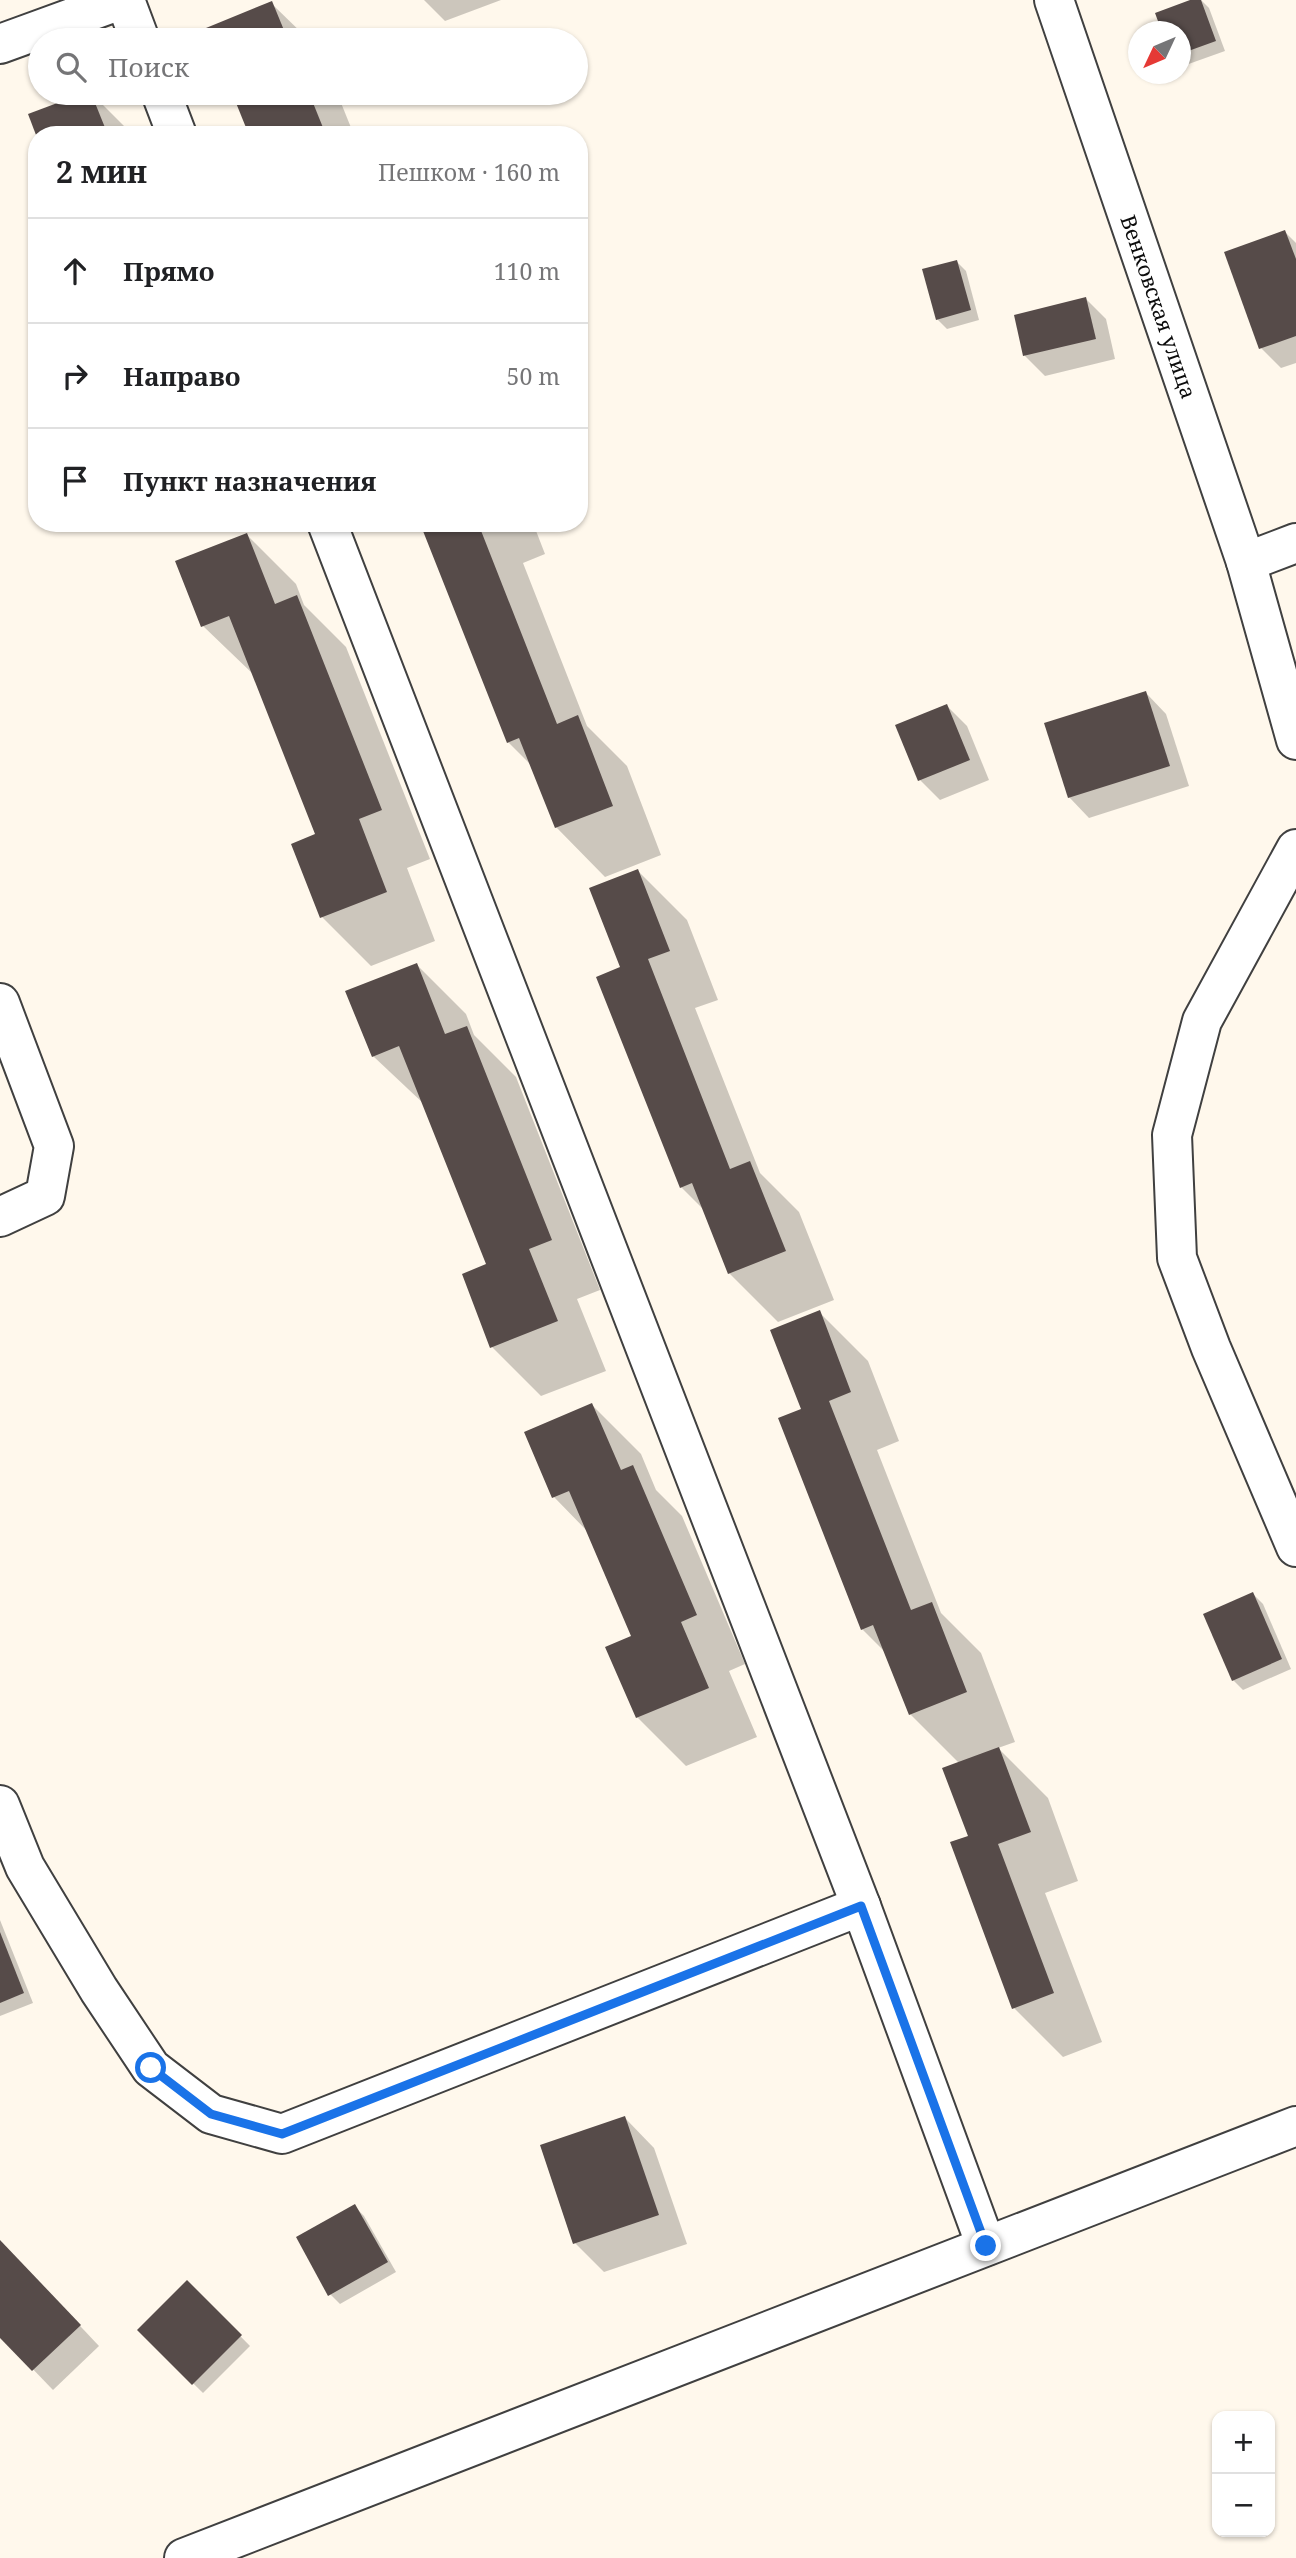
<!DOCTYPE html>
<html lang="ru">
<meta charset="utf-8">
<style>
body{margin:0;font-family:"Noto Serif",serif;background:#f6f6f6;color:#202124}
.controls{position:absolute;right:21px;bottom:21px;display:grid;overflow:hidden;border-radius:14px;box-shadow:0 2px 5px #0004}
.controls button{width:63px;height:63px;display:grid;place-items:center;padding:0;border:0;border-bottom:2px solid #e0e0e0;background:#fff;color:#202124;font:35px sans-serif}
.compass{position:absolute;left:1128px;top:21px;width:63px;height:63px;border-radius:50%;background:#fff;box-shadow:0 2px 5px #0004;rotate:226deg}
.stop{position:absolute;width:21px;height:21px;margin:-16px;border:5px solid #1a73e8;border-radius:50%;background:#fff}
.stop.end{background:#1a73e8;border-color:#fff;box-shadow:0 2px 7px #0008}
.list{margin:0;padding:0;list-style:none}
h2{display:flex;justify-content:space-between;align-items:center;height:91px;margin:0;padding:0 28px;font-size:30px}
h2 small{font-size:23px;font-weight:400;color:#757577}
.list li{display:grid;grid-template-columns:46px 1fr auto;gap:21px;align-items:center;box-sizing:border-box;height:105px;padding:0 28px;border-top:2px solid #e0e0e0}
.list b{display:block;font-size:26px;white-space:nowrap}
.list em{font-size:23px;font-style:normal;color:#757577}
.icon{flex:none;width:38px;height:38px;fill:none;stroke:currentColor;stroke-width:2;stroke-linecap:round;stroke-linejoin:round}
.map{position:relative;flex:none;width:1296px;height:2558px;overflow:hidden}
.search{position:absolute;background:#fff;box-shadow:0 2px 5px #0004;left:28px;top:28px;width:560px;height:77px;display:flex;align-items:center;gap:18px;box-sizing:border-box;padding:0 24px;border-radius:38px;color:#757577;font-size:26px}
.panel{position:absolute;background:#fff;box-shadow:0 2px 5px #0004;left:28px;top:126px;width:560px;height:406px;border-radius:28px}
.map>svg:first-child{display:block}
</style>
<div class="map">
<svg width="1296" height="2558" viewBox="0 0 1296 2558">
<rect width="100%" height="100%" fill="#fff8ec"/>
<g fill="#0003">
<path d="M 424,0 L 501,0 L 445,21 Z"/>
<path d="M 1195,0 L 1201,0 L 1209,8 L 1225,51 L 1183,66 L 1180,32 Z"/>
<path d="M 271,3 L 309,40 L 213,40 L 208,29 Z"/>
<path d="M 91,93 L 133,135 L 38,135 L 31,115 Z"/>
<path d="M 234,93 L 337,93 L 354,135 L 251,135 Z"/>
<path d="M 1285,232 L 1296,243 L 1296,363 L 1281,368 L 1261,348 Z"/>
<path d="M 956,261 L 966,271 L 979,320 L 947,329 L 937,319 Z"/>
<path d="M 1086,299 L 1106,319 L 1115,359 L 1045,376 L 1025,356 L 1016,316 Z"/>
<path d="M 449,523 L 533,523 L 545,554 L 523,563 L 587,726 L 627,766 L 661,855 L 605,877 L 556,827 L 531,765 L 508,742 Z"/>
<path d="M 247,535 L 296,584 L 304,605 L 346,647 L 430,859 L 407,868 L 435,941 L 371,966 L 322,917 L 317,835 L 253,674 L 203,626 Z"/>
<path d="M 1146,693 L 1166,714 L 1189,786 L 1089,818 L 1069,797 Z"/>
<path d="M 947,706 L 967,726 L 989,780 L 940,800 L 920,780 Z"/>
<path d="M 638,871 L 687,920 L 718,1000 L 695,1008 L 760,1173 L 799,1212 L 834,1300 L 778,1322 L 729,1273 L 704,1210 L 681,1187 L 622,968 Z"/>
<path d="M 417,965 L 466,1014 L 474,1035 L 516,1077 L 600,1290 L 577,1299 L 606,1371 L 541,1396 L 492,1347 L 488,1265 L 424,1104 L 373,1056 Z"/>
<path d="M 819,1312 L 868,1361 L 899,1441 L 877,1450 L 941,1613 L 981,1653 L 1015,1742 L 998,1748 L 1048,1798 L 1078,1881 L 1045,1893 L 1102,2042 L 1063,2057 L 1014,2008 L 970,1837 L 960,1764 L 910,1714 L 886,1653 L 862,1629 L 803,1410 Z"/>
<path d="M 592,1405 L 641,1454 L 656,1490 L 682,1516 L 745,1664 L 729,1671 L 757,1737 L 686,1766 L 637,1717 L 633,1637 L 589,1533 L 554,1497 L 526,1432 Z"/>
<path d="M 1253,1594 L 1263,1604 L 1291,1669 L 1243,1690 L 1233,1680 Z"/>
<path d="M 0,1920 L 33,2003 L 0,2016 Z"/>
<path d="M 625,2118 L 654,2148 L 687,2244 L 604,2272 L 575,2243 Z"/>
<path d="M 354,2206 L 364,2216 L 396,2272 L 340,2304 L 330,2294 Z"/>
<path d="M 0,2241 L 99,2346 L 53,2390 L 0,2335 Z"/>
<path d="M 187,2282 L 250,2346 L 203,2393 L 139,2330 Z"/>
</g>
<g fill="#564b49">
<path d="M 1190,0 L 1201,0 L 1216,41 L 1180,54 L 1180,32 L 1162,32 L 1155,13 Z"/>
<path d="M 272,1 L 288,40 L 211,40 L 206,28 Z"/>
<path d="M 84,93 L 91,93 L 108,135 L 36,135 L 28,114 Z"/>
<path d="M 232,93 L 309,93 L 326,135 L 249,135 Z"/>
<path d="M 1285,230 L 1296,259 L 1296,336 L 1259,349 L 1224,252 Z"/>
<path d="M 957,260 L 971,310 L 936,320 L 922,269 Z"/>
<path d="M 1086,297 L 1096,339 L 1023,356 L 1014,315 Z"/>
<path d="M 444,523 L 478,523 L 557,724 L 578,715 L 613,806 L 555,828 L 519,738 L 507,743 L 423,531 Z"/>
<path d="M 247,533 L 275,604 L 297,595 L 382,810 L 359,819 L 387,892 L 320,918 L 291,844 L 315,834 L 229,616 L 201,627 L 175,561 Z"/>
<path d="M 1146,691 L 1170,766 L 1068,798 L 1044,723 Z"/>
<path d="M 947,704 L 970,760 L 918,781 L 895,725 Z"/>
<path d="M 638,869 L 670,951 L 648,959 L 730,1169 L 750,1161 L 786,1251 L 728,1274 L 692,1183 L 680,1188 L 596,977 L 620,967 L 589,888 Z"/>
<path d="M 417,963 L 445,1034 L 467,1026 L 552,1240 L 529,1249 L 558,1321 L 490,1348 L 462,1274 L 486,1264 L 399,1046 L 372,1057 L 345,991 Z"/>
<path d="M 820,1310 L 851,1392 L 829,1401 L 911,1610 L 932,1602 L 967,1692 L 909,1715 L 873,1625 L 861,1630 L 778,1418 L 801,1409 L 770,1330 Z"/>
<path d="M 592,1403 L 621,1470 L 633,1465 L 697,1615 L 681,1622 L 709,1688 L 636,1718 L 605,1647 L 631,1636 L 569,1491 L 552,1498 L 524,1432 Z"/>
<path d="M 1253,1592 L 1282,1659 L 1232,1681 L 1203,1614 Z"/>
<path d="M 999,1747 L 1031,1832 L 998,1844 L 1054,1993 L 1012,2009 L 950,1842 L 968,1836 L 942,1768 Z"/>
<path d="M 0,1932 L 24,1993 L 0,2003 Z"/>
<path d="M 625,2116 L 659,2215 L 573,2244 L 540,2145 Z"/>
<path d="M 355,2204 L 388,2262 L 328,2296 L 296,2237 Z"/>
<path d="M 0,2240 L 81,2325 L 32,2371 L 0,2338 Z"/>
<path d="M 187,2280 L 242,2335 L 192,2385 L 137,2330 Z"/>
</g>
<g fill="none" stroke-linecap="round" stroke-linejoin="round">
<defs>
<g id="street">
<path d="M 125,0 L 140,40"/>
<path id="s1" d="M 1054,0 L 1246,562 L 1296,543"/>
<path d="M 0,44 L 121,0"/>
<path d="M 161,93 L 177,135"/>
<path d="M 327,523 L 861,1906 L 986,2246"/>
<path d="M 1246,562 L 1296,740"/>
<path d="M 1296,849 L 1202,1021 L 1172,1135 L 1177,1258 L 1211,1348 L 1296,1547"/>
<path d="M 0,1003 L 54,1146 L 45,1196 L 0,1217"/>
<path d="M 0,1805 L 25,1867 L 99,1990 L 151,2068 L 211,2114 L 282,2134 L 861,1906"/>
<path d="M 184,2558 L 1296,2126"/>
</g>
</defs>
<use href="#street" stroke="#404040" stroke-width="42"/>
<use href="#street" stroke="#fff" stroke-width="38"/>
</g>
<g fill="none" stroke-linecap="round" stroke-linejoin="round">
<path stroke="#1a73e8" stroke-width="9" d="M 151,2068 L 211,2114 L 282,2134 L 861,1906 L 986,2246"/>
</g>
<g text-anchor="middle" dominant-baseline="central" stroke-width="7" stroke-linejoin="round" paint-order="stroke">
<g font-size="21" fill="#0d0d0d" stroke="#fff">
<text stroke="none"><textPath href="#s1" startOffset="324">Венковская улица</textPath></text>
</g>
</g>
</svg>
<div class="controls">
<button>+</button>
<button>−</button>
</div>
<svg class="compass" viewBox="-18 -18 36 36"><path d="M0-13l5 13h-10z" fill="#e53935"/><path d="M0 13l5-13h-10z" fill="#757577"/></svg>
<div class="stop" style="left:151px;top:2068px"></div>
<div class="stop end" style="left:986px;top:2246px"></div>
<div class="search"><svg class="icon" aria-label="search" viewBox="0 0 24 24"><circle cx="10" cy="10" r="6"/><path d="M15 15l6 6"/></svg>Поиск</div>
<section class="panel">
<h2>2 мин<small>Пешком · 160 m</small></h2>
<ul class="list">
<li><svg class="icon" aria-label="ahead" viewBox="0 0 24 24"><path d="M12 20V5M6 11l6-6 6 6"/></svg><div><b>Прямо</b></div><em>110 m</em></li>
<li><svg class="icon" aria-label="right" viewBox="0 0 24 24"><path d="M7 20v-9h11M14 6l5 5-5 5"/></svg><div><b>Направо</b></div><em>50 m</em></li>
<li><svg class="icon" aria-label="arrive" viewBox="0 0 24 24"><path d="M6 21V4h12l-3 4 3 4H6"/></svg><div><b>Пункт назначения</b></div></li>
</ul>
</section>
</div>
